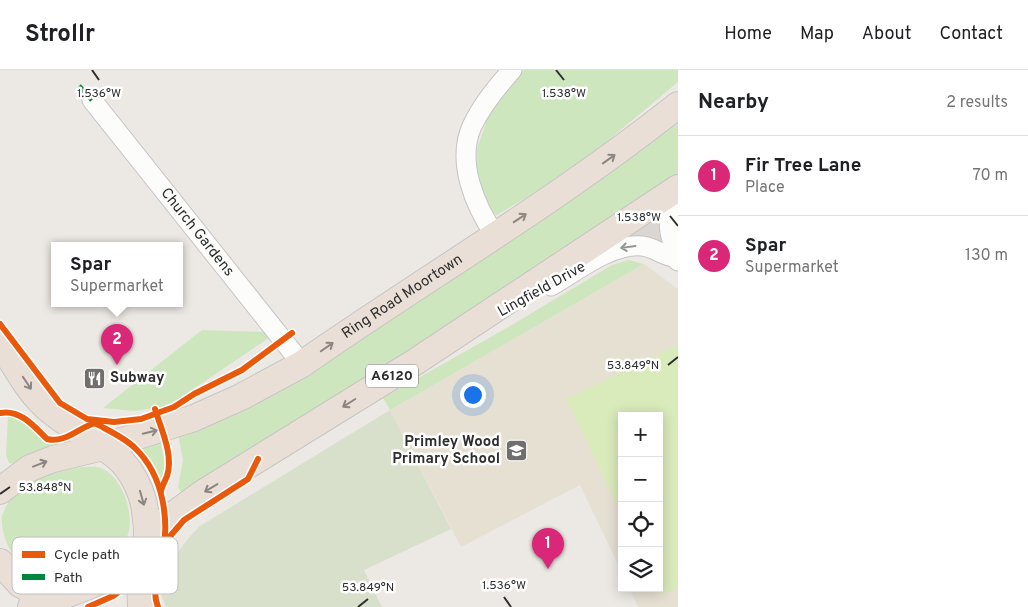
<!DOCTYPE html>
<meta charset="utf-8">
<style>
body{margin:0;font-family:Overpass,sans-serif;background:#f6f6f6;color:#202124}
.controls{position:absolute;right:15px;bottom:15px;display:grid;overflow:hidden;border-radius:0px;box-shadow:0 2px 12px #0003}
.controls button{width:45px;height:45px;display:grid;place-items:center;padding:0;border:0;border-bottom:1px solid #e0e0e0;background:#fff;color:#202124;font:25px sans-serif}
.you{position:absolute;left:472px;top:324px;width:18px;height:18px;margin:-12px;border:4px solid #fff;border-radius:50%;background:#1a73e8;box-shadow:0 0 0 8px #1a73e833}
.badge{display:grid;place-items:center;width:32px;height:32px;border-radius:50%;background:#db2777;color:#fff;font-size:16px;font-weight:700}
.pin{position:absolute;translate:-50% -41px;filter:drop-shadow(0 1px 2px #0008)}
.pin::after{content:'';position:absolute;top:26px;width:18px;height:15px;background:inherit;clip-path:polygon(0 0,100% 0,50% 100%)}
.popup{position:absolute;left:51px;top:172px;width:132px;height:65px;box-sizing:border-box;display:grid;place-content:center;border-radius:0px;background:#fff;filter:drop-shadow(0 1px 4px #0005);font-size:16px;white-space:nowrap;color:#757577}
.popup b{font-size:19px;color:#202124}
.popup::after{content:'';position:absolute;left:50%;top:100%;margin-left:-10px;border:10px solid transparent;border-top-color:#fff}
.list{margin:0;padding:0;list-style:none}
h2{display:flex;justify-content:space-between;align-items:center;height:65px;margin:0;padding:0 20px;font-size:21px}
h2 small{font-size:16px;font-weight:400;color:#757577}
.list li{display:grid;grid-template-columns:32px 1fr auto;gap:15px;align-items:center;box-sizing:border-box;height:80px;padding:0 20px;border-top:1px solid #e0e0e0}
.list b{display:block;font-size:19px;white-space:nowrap}
.list p{margin:0;font-size:16px;white-space:nowrap;color:#757577}
.list em{font-size:16px;font-style:normal;color:#757577}
.icon{flex:none;width:28px;height:28px;fill:none;stroke:currentColor;stroke-width:2;stroke-linecap:round;stroke-linejoin:round}
.map{position:relative;flex:none;width:678px;height:537px;overflow:hidden}
header{display:flex;align-items:center;gap:30px;box-sizing:border-box;height:70px;padding:0 25px;background:#fff;border-bottom:1px solid #e0e0e0}
header strong{font-size:24px}
nav{display:flex;gap:28px;margin-inline-start:auto;font-size:18px}
main{display:flex}
aside{flex:1;background:#fff}
.map>svg:first-child{display:block}
</style>
<header>
<strong>Strollr</strong>
<nav><a>Home</a><a>Map</a><a>About</a><a>Contact</a></nav>
</header>
<main>
<div class="map">
<svg width="678" height="537" viewBox="0 0 678 537">
<rect width="100%" height="100%" fill="#ece8e4"/>
<path fill="#e6e0d3" d="M 644,194 L 678,219 L 678,537 L 638,537 L 629,518 L 659,518 L 659,346 L 622,346 L 622,503 L 580,415 L 461,477 L 390,340 Z"/>
<g fill="#cee6be">
<path d="M 524,0 L 678,0 L 678,12 L 593,83 L 534,123 L 497,145 L 491,142 L 476,114 L 477,79 L 488,47 Z"/>
<path d="M 678,49 L 678,103 L 672,108 L 584,169 L 183,425 L 178,417 L 183,390 L 178,364 Z"/>
<path d="M 629,190 L 644,194 L 390,340 L 383,328 L 510,256 L 612,195 Z"/>
<path d="M 202,260 L 264,262 L 269,268 L 168,336 L 134,341 L 103,338 Z"/>
<path d="M 8,346 L 19,349 L 51,373 L 75,368 L 78,370 L 15,394 L 9,393 L 6,385 Z"/>
<path d="M 160,369 L 165,395 L 161,411 L 138,376 Z"/>
<path d="M 82,397 C 86,397 92,396 97,397 C 122,402 136,446 127,467 C 116,491 71,512 46,509 C 21,506 0,472 2,446 C 5,437 11,427 18,421 C 33,406 62,400 82,397 Z"/>
</g>
<path fill="#d8e0cc" d="M 390,340 L 451,459 L 364,500 L 382,537 L 166,537 C 165,533 161,527 161,522 C 161,502 186,469 200,456 Z"/>
<path fill="#d9eabb" d="M 678,275 L 678,517 L 661,525 L 657,518 L 659,518 L 659,346 L 622,346 L 622,445 L 566,329 Z"/>
<path fill="#dad6d2" d="M 664,142 L 661,173 L 629,166 L 629,165 Z"/>
<g fill="none" stroke-linecap="round" stroke-linejoin="round">
<defs>
<g id="minor">
<path id="s1" d="M 92,30 L 302,294"/>
<path d="M 495,165 C 475,136 456,92 472,56 C 482,35 496,18 512,0"/>
<path d="M 674,187 C 676,168 660,158 678,137"/>
<path d="M 551,216 C 577,201 612,173 642,176 C 654,177 663,186 674,187 L 678,191"/>
</g>
<g id="highway">
<path d="M 0,273 C 14,293 26,318 44,335 C 66,356 95,368 118,388 C 132,400 143,423 145,441 C 146,450 149,466 145,475 C 132,506 61,526 31,537"/>
<path id="s2" d="M 0,421 L 30,398 L 53,389 L 103,377 L 194,348 L 241,327 L 302,294 C 427,207 559,130 678,35"/>
<path d="M 147,471 L 165,451 L 203,423 L 415,292 L 678,118"/>
<path d="M 0,492 L 20,514 L 58,535"/>
<path d="M 141,537 L 140,503 L 145,477"/>
</g>
</defs>
<use href="#minor" stroke="#c5c4c5" stroke-width="21"/>
<use href="#highway" stroke="#c6c5c4" stroke-width="28"/>
<use href="#minor" stroke="#fcfcfb" stroke-width="19"/>
<use href="#highway" stroke="#eadfd6" stroke-width="26"/>
<path stroke="#00873e" stroke-width="5" stroke-dasharray="10 5" stroke-linecap="butt" d="M 79,16 L 92,30"/>
<defs>
<g id="cycleway">
<path d="M 0,254 L 60,333 L 87,349 L 114,352 L 141,349 L 174,337 L 194,324 L 242,300 L 292,263"/>
<path d="M 155,339 C 161,359 174,385 167,406 C 165,411 162,416 161,421"/>
<path d="M 0,343 C 20,339 34,356 47,369 C 68,374 82,353 101,352"/>
<path d="M 93,352 C 107,360 124,367 135,378 C 164,406 170,451 162,489 C 159,505 151,520 158,537"/>
<path d="M 88,537 L 113,526 L 128,515 L 184,450 L 248,409 L 258,389"/>
</g>
</defs>
<use href="#cycleway" stroke="#fff" stroke-width="9"/>
<use href="#cycleway" stroke="#e8590c" stroke-width="6"/>
</g>
<defs><path id="oneway-shaft" d="M-6 0H5M1.5-3L5.5 0L1.5 3" fill="none" stroke-width="1.6" stroke-linecap="round" stroke-linejoin="round" transform="scale(1.25)"/></defs>
<g stroke="#8c8682">
<use href="#oneway-shaft" transform="translate(609 89) rotate(-36)"/>
<use href="#oneway-shaft" transform="translate(520 148) rotate(-33)"/>
<use href="#oneway-shaft" transform="translate(327 277) rotate(-35)"/>
<use href="#oneway-shaft" transform="translate(27 313) rotate(56)"/>
<use href="#oneway-shaft" transform="translate(349 333) rotate(148)"/>
<use href="#oneway-shaft" transform="translate(150 362) rotate(-14)"/>
<use href="#oneway-shaft" transform="translate(40 394) rotate(-21)"/>
<use href="#oneway-shaft" transform="translate(211 418) rotate(149)"/>
<use href="#oneway-shaft" transform="translate(142 428) rotate(74)"/>
</g>
<use stroke="#959594" href="#oneway-shaft" transform="translate(628 177) rotate(172)"/>
<path fill="none" stroke="#2e2e2e" stroke-width="2" d="M 92,0 L 99,10M 556,0 L 564,10M 670,146 L 678,156M 668,295 L 678,287M 0,424 L 10,417M 504,527 L 511,537M 358,537 L 368,529"/>
<defs>
<symbol id="restaurant-square" viewBox="-11 -11 22 22"><rect x="-9" y="-9" width="18" height="18" rx="4" fill="#706f6e" stroke="#fff"/><path d="M-5-6h1v4h1v-4h1v4h1v-4h1v5L-1.5 .5V6h-2V.5L-5-1ZM5-6V6H3V1.5H1.5Q1.5-4 5-6Z" fill="#fff"/></symbol>
<symbol id="school-square" viewBox="-11 -11 22 22"><rect x="-9" y="-9" width="18" height="18" rx="4" fill="#706f6e" stroke="#fff"/><path d="M0-5L7-2L0 1L-7-2ZM-4 1L0 2.5L4 1V4Q0 6-4 4Z" fill="#fff"/></symbol>
</defs>
<g fill-rule="evenodd">
<use href="#restaurant-square" x="82" y="296" width="25" height="25"/>
<use href="#school-square" x="504" y="368" width="25" height="25"/>
</g>
<g text-anchor="middle" dominant-baseline="central" stroke-width="5" stroke-linejoin="round" paint-order="stroke">
<rect fill="#fff" stroke="#6d6d6d" stroke-width="1" x="366" y="294.5" width="52" height="23" rx="4"/>
<g font-size="14" font-weight="bold" fill="#2e2e2e">
<text x="392" y="306">A6120</text>
</g>
<g font-size="15" fill="#2e2e2e" stroke="#fff">
<text stroke="none"><textPath href="#s1" startOffset="169">Church Gardens</textPath></text>
<text transform="translate(542 220) rotate(-29)">Lingfield Drive</text>
<text stroke="none"><textPath href="#s2" startOffset="451">Ring Road Moortown</textPath></text>
</g>
<g font-size="15" font-weight="bold" fill="#2e2e2e" stroke="#fff" text-anchor="start">
<text x="110" y="308">Subway</text>
<text x="500" y="372" text-anchor="end">Primley Wood<tspan x="500" dy="17">Primary School</tspan></text>
</g>
</g>
<rect x="12" y="467" width="166" height="57" rx="8" fill="#fff" stroke="#c0c0c0" stroke-width="1"/>
<rect x="22" y="481" width="23" height="7" fill="#e8590c"/>
<rect x="22" y="504" width="23" height="6" fill="#00873e"/>
<g font-size="14" fill="#2e2e2e">
<text x="54" y="489">Cycle path</text>
<text x="54" y="512">Path</text>
</g>
<g font-size="12" text-anchor="middle" fill="#2e2e2e" stroke="#fff" stroke-width="5" stroke-linejoin="round" paint-order="stroke">
<text x="99" y="27">1.536°W</text>
<text x="564" y="27">1.538°W</text>
<text x="639" y="151">1.538°W</text>
<text x="633" y="299">53.849°N</text>
<text x="45" y="421">53.848°N</text>
<text x="504" y="519">1.536°W</text>
<text x="368" y="521">53.849°N</text>
</g>
</svg>
<div class="controls">
<button>+</button>
<button>−</button>
<button><svg class="icon" aria-label="locate" viewBox="0 0 24 24"><circle cx="12" cy="12" r="6"/><path d="M12 2v4M12 18v4M2 12h4M18 12h4"/></svg></button>
<button><svg class="icon" aria-label="layers" viewBox="0 0 24 24"><path d="M12 4l9 5-9 5-9-5zM3 14l9 5 9-5"/></svg></button>
</div>
<div class="you"></div>
<div class="pin badge" style="left:548px;top:499px">1</div>
<div class="pin badge" style="left:117px;top:295px">2</div>
<div class="popup"><b>Spar</b>Supermarket</div>
</div>
<aside>
<h2>Nearby<small>2 results</small></h2>
<ul class="list">
<li><span class="badge">1</span><div><b>Fir Tree Lane</b><p>Place</p></div><em>70 m</em></li>
<li><span class="badge">2</span><div><b>Spar</b><p>Supermarket</p></div><em>130 m</em></li>
</ul>
</aside>
</main>
